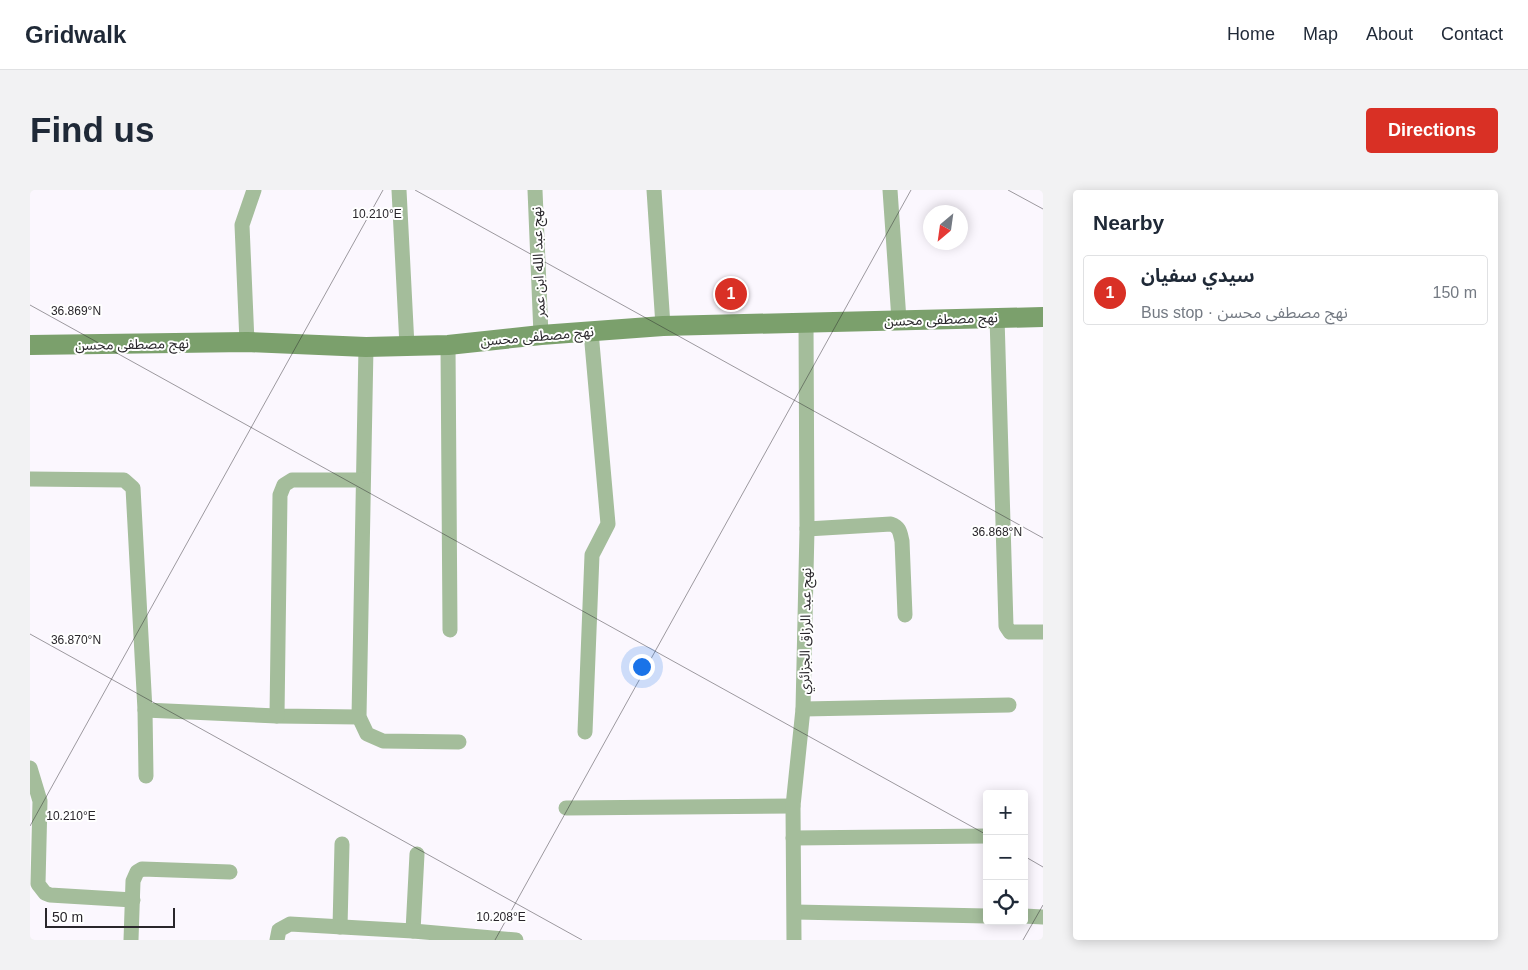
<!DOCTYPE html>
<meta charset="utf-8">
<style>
body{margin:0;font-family:Arial,"Noto Sans Arabic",sans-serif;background:#f2f2f3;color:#1f2937}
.controls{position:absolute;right:15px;bottom:15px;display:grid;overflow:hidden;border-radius:5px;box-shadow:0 2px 12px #0003}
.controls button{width:45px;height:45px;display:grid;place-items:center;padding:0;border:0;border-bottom:1px solid #e0e1e3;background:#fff;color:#1f2937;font:25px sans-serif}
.compass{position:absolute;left:893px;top:15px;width:45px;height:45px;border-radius:50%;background:#fff;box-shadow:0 2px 12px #0003;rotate:209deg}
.scale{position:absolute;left:15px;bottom:12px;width:130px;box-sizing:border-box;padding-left:5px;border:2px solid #29262b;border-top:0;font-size:14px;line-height:18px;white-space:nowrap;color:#29262b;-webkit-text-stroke:4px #fff;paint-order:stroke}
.you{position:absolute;left:611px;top:476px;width:18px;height:18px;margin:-12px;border:4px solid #fff;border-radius:50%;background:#1a73e8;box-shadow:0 0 0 8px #1a73e833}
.badge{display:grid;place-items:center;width:32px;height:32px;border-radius:50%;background:#d93025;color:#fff;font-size:16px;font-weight:700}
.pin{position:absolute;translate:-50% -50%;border:2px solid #fff;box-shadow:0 1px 5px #0006}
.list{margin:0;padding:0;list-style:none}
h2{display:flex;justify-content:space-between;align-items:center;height:65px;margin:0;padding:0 20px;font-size:21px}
h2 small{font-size:16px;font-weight:400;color:#747a83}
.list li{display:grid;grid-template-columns:32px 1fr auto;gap:15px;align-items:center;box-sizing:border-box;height:70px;margin:0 10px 10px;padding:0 10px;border:1px solid #e0e1e3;border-radius:5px}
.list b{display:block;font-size:19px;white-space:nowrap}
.list p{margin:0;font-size:16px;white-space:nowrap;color:#747a83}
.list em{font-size:16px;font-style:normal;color:#747a83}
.icon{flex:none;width:28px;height:28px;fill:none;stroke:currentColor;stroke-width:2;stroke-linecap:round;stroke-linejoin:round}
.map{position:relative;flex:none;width:1013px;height:750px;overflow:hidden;border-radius:5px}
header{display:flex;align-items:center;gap:30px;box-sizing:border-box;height:70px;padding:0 25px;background:#fff;border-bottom:1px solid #e0e1e3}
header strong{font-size:24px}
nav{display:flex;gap:28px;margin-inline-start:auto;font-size:18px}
.intro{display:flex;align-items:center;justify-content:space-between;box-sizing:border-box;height:120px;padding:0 30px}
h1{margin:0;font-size:35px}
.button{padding:12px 22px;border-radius:5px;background:#d93025;color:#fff;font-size:18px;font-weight:700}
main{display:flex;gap:30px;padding:0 30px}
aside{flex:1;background:#fff;border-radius:5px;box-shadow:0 2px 12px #0003}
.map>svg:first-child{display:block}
</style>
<header>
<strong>Gridwalk</strong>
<nav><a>Home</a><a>Map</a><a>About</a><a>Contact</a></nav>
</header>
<div class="intro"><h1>Find us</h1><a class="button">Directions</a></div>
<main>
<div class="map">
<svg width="1013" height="750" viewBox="0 0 1013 750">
<rect width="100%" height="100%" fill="#fbf7fe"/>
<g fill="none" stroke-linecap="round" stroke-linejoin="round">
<g stroke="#a4bd9b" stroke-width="15">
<path d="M 369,0 L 377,156"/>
<path d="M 505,0 L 511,145"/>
<path d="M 624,0 L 633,136"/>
<path d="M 860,0 L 869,130"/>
<path d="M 967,127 L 976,436 L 980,442 L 1013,442"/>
<path d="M 217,152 L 212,35 L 224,0"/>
<path d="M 418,155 L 420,440"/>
<path d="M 336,157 L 329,527 L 337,544 L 353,551 L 429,552"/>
<path d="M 0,289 L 94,290 L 103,298 L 115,520 L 247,526 L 329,527"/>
<path d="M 777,339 L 861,334 C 870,337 870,343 872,351 L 875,425"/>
<path d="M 773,519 L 979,515"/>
<path d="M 115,520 L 116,586"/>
<path d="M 247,526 L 250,305 L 254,295 L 262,290 L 332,290"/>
<path d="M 555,542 L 562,365 L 578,334 L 561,142"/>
<path d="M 0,578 L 10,611 L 8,694 L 15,703 L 20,705 L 103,710"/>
<path d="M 536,618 L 763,616"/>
<path d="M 763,648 L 957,646"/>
<path d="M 765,722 L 957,726"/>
<path d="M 994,726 L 1013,727"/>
<path d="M 310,737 L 312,654"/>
<path d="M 383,741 L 387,664"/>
<path d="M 101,750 L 103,691 L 107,682 L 112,679 L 200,682"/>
<path d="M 247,750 L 249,740 L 260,734 L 383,741 L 486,750"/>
<path d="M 764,750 L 763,616 L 773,519 L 777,339 L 776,132"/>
</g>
<path stroke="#7ba06c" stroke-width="20" d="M 0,155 L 217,152 L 336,157 L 418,155 L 511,145 L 633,136 L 1013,127"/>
</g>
<path fill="none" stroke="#29262b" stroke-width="1" stroke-opacity="0.45" d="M 385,0 L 1013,348M 978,0 L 1013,19M 0,115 L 957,645M 0,444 L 552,750M 0,636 L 353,0M 994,666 L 1013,677M 465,750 L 881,0M 993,750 L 1013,715"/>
<g text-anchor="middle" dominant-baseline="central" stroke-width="4" stroke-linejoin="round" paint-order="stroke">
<g font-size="14" fill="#29262b" stroke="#fff">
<text transform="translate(508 72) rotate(-92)">نهج عبد الله ابن عمر</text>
<text transform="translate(911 129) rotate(-2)">نهج مصطفى محسن</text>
<text transform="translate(507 146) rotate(-5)">نهج مصطفى محسن</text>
<text transform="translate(102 154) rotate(-1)">نهج مصطفى محسن</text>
<text transform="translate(775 441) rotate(-89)">نهج عبد الرزاق الجزائري</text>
</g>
</g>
<g font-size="12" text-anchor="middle" fill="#29262b" stroke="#fff" stroke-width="4" stroke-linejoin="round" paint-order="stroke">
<text x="347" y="28">10.210°E</text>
<text x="46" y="125">36.869°N</text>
<text x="967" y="346">36.868°N</text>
<text x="46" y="454">36.870°N</text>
<text x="41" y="630">10.210°E</text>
<text x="471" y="731">10.208°E</text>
</g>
</svg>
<div class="controls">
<button>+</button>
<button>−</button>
<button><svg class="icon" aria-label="locate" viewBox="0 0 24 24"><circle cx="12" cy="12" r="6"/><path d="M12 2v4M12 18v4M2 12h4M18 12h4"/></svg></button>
</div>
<svg class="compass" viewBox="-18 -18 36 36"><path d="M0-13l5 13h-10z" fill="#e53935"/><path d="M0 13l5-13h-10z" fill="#747a83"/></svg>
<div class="scale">50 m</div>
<div class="you"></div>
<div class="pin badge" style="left:701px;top:104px">1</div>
</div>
<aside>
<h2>Nearby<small></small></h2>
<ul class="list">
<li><span class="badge">1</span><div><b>سيدي سفيان</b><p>Bus stop · نهج مصطفى محسن</p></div><em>150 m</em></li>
</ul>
</aside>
</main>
